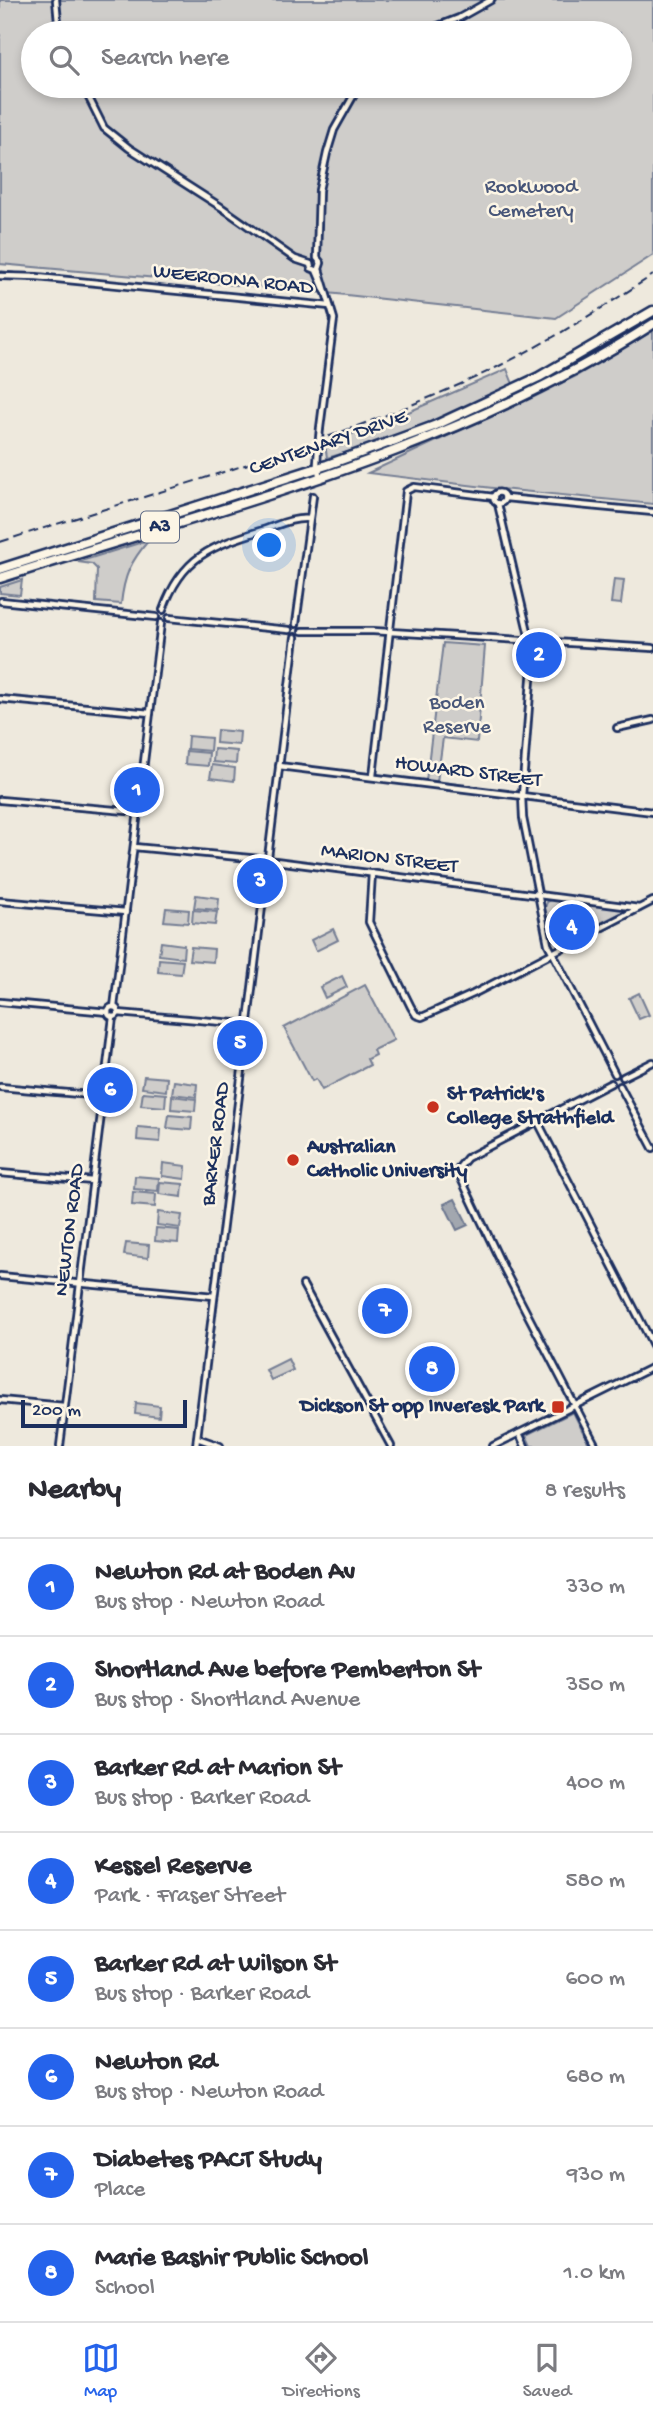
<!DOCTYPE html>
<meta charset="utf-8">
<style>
body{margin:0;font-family:"Gochi Hand",sans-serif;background:#f7f7f7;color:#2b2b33}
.scale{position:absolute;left:21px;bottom:18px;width:166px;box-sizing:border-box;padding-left:7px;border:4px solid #1b2f5e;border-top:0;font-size:19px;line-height:24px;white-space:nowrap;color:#1b2f5e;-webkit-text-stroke:5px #fcf5e5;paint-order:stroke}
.you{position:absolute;left:270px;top:546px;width:24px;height:24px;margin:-18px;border:5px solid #fff;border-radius:50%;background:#1a73e8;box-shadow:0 0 0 10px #1a73e833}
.badge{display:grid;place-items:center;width:46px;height:46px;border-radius:50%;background:#2563eb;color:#fff;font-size:23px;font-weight:700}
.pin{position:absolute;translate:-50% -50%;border:4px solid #fff;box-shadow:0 2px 7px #0006}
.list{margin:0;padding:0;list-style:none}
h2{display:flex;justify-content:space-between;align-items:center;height:91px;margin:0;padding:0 28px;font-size:30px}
h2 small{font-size:23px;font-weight:400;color:#7c7c81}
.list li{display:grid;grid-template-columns:46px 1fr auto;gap:21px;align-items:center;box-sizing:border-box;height:98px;padding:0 28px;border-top:2px solid #e1e1e2}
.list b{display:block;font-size:26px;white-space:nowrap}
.list p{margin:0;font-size:23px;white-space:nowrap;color:#7c7c81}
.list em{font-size:23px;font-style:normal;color:#7c7c81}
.icon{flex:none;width:38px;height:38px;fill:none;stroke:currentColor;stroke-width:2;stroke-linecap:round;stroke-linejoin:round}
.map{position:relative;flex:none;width:653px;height:1446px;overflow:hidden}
.search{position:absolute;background:#fff;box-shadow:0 4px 10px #0003;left:21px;right:21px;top:21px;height:77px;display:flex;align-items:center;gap:18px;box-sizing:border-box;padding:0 24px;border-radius:38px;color:#7c7c81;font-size:26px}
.sheet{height:875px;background:#fff}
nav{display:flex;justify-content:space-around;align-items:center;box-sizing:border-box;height:98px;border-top:2px solid #e1e1e2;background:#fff;font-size:19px;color:#7c7c81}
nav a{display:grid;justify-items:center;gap:4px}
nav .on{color:#2563eb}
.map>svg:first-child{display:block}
</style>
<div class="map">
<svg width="653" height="1446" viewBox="0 0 653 1446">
<rect width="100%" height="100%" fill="#eee9dd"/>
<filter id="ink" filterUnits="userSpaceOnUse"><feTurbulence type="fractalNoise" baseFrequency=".0143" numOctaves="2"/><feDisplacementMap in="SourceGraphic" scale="14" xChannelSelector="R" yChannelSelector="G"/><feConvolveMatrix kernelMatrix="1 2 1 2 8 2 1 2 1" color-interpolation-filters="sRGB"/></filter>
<g filter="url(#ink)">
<g fill="#cfcdca" stroke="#757e94" stroke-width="2" fill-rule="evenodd">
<path d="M 0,0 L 653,0 L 653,255 L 556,318 L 337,294 L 0,264 ZM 33,33 L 620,33 L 620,86 L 33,86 Z"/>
<path d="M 653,331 L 653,504 L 501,489 L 368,473 L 576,376 Z"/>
<path d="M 507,369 L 513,384 C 453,413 391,441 327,458 L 325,444 L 390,420 Z"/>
<path d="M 149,540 C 130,562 124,576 121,604 L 96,602 L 97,569 L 92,564 L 78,562 Z"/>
<path d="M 614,579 L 624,580 L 621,604 L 611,603 Z"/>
<path d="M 22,580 L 20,595 L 0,593 L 0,587 Z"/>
<path d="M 443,643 L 485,646 L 477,742 L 443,738 L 437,782 L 426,781 Z"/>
<path d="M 217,730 L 240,732 L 239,745 L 216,743 Z"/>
<path d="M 188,736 L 211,738 L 210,751 L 187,749 Z"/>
<path d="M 214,749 L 237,751 L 236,764 L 213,762 Z"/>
<path d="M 186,751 L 209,753 L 208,766 L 185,764 Z"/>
<path d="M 212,765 L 235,768 L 234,781 L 210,778 Z"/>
<path d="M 196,895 L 219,898 L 218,910 L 194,908 Z"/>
<path d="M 555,898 L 623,908 L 623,909 L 621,913 L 558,944 L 553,940 L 545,908 L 547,902 Z"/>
<path d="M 166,908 L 189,910 L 188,923 L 164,921 Z"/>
<path d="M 193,910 L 217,912 L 215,925 L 192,923 Z"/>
<path d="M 333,929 L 338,940 L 316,951 L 311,940 Z"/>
<path d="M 161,942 L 184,945 L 183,958 L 159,955 Z"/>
<path d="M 191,947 L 214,949 L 213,962 L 189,960 Z"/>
<path d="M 159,959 L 183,961 L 181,974 L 158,972 Z"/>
<path d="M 342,976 L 347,987 L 325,998 L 320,987 Z"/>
<path d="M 365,985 L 394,1040 L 373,1050 L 375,1055 L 367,1059 L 370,1065 L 322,1090 L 316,1079 L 312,1081 L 284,1028 Z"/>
<path d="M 639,993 L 649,1015 L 639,1019 L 629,998 Z"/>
<path d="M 144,1076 L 167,1078 L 166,1091 L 142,1088 Z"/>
<path d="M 174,1081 L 197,1084 L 196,1097 L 172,1094 Z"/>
<path d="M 143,1092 L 166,1094 L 165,1107 L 141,1105 Z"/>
<path d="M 172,1096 L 196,1099 L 195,1111 L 171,1109 Z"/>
<path d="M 169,1115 L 192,1117 L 191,1130 L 167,1128 Z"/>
<path d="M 138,1127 L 161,1129 L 160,1142 L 137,1140 Z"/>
<path d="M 163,1163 L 186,1166 L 185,1179 L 162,1176 Z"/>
<path d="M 135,1176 L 159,1178 L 158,1191 L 134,1189 Z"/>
<path d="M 160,1182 L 183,1184 L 182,1197 L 159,1194 Z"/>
<path d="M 133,1192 L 156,1194 L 155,1207 L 132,1205 Z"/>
<path d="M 158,1212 L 182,1215 L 180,1228 L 157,1225 Z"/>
<path d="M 156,1228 L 179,1230 L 178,1243 L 155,1241 Z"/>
<path d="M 126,1243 L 149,1245 L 148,1258 L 124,1255 Z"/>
<path d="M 288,1359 L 293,1370 L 271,1380 L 266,1370 Z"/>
<path d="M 136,1403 L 160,1406 L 159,1417 L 135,1414 Z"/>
<path d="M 573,1412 L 590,1446 L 531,1446 L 526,1435 Z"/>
</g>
<path fill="#a2a7af" stroke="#6c778f" stroke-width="2" d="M 455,1199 L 468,1225 L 457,1230 L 444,1204 Z"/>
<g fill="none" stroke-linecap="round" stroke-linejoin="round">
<path stroke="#6c778f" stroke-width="2" d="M 0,271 L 16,273"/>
<defs>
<g id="street">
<path d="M 56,0 L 59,33"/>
<path d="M 420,33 L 459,18 L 491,0"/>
<path d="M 83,86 L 104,128 L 129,148 L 221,207 L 295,259 L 310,264"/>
<path d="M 310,264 L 311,268 L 316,270 L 325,291"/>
<path d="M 0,276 L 37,277 L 330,306"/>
<path d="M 320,428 L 334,319 L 319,269 L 321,263 L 317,258 L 319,190 L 327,153 L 334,130 L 359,86"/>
<path d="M 318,449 L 317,464 L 320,479"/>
<circle cx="499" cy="498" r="5.5"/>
<path d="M 505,498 L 653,512"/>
<path d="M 498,504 L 530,640"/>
<path d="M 1,601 L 156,617"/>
<path d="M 163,610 C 182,556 212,546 263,530 C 278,525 294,517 310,519"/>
<path d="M 169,618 L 289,630"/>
<path d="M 296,624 L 313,496"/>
<path d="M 302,631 L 373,631 L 653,648"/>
<path d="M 534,641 L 522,796 L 523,818 L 548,944 L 615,1074"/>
<path d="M 0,699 L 150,713"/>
<path d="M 617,728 L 653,720"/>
<path d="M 279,766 L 653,812"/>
<path d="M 373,776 L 406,491 L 414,487 L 494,497"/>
<path d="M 0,800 L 138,812"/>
<path d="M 134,847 L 260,859 L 639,908"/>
<path d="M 372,873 L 369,922 L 411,1007 L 416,1015 L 422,1017 L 473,994 L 653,901"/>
<path d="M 0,901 L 126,912"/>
<path d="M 0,1002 L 108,1012"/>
<circle cx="113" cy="1012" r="5"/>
<path d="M 114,1007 L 161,623"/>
<path d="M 118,1013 L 246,1024"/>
<path d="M 623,1077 L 653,1062"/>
<path d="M 620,1086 L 653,1148"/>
<path d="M 0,1087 L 102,1096"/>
<path d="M 538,1122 L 653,1345"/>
<path d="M 0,1173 L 93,1181"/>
<path d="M 0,1276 L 214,1296"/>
<path d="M 303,1285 L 391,1446"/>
<path d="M 0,1400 L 64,1406"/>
<path d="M 519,1433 L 525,1446"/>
<path d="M 197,1438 L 220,1446"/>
<path d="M 60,1446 L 113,1017"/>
<path d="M 196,1446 L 295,637"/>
<path d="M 493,1446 L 653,1367"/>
<path d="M 596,1446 L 505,1271 L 457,1170 L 467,1158 L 611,1083"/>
</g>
<g id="highway">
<path d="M 0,569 L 327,465 L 434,426 L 539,377 L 653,311"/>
<path d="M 0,578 C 223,507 454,452 653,324"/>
</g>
</defs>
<use href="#street" stroke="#1b2f5e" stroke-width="10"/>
<use href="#highway" stroke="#1b2f5e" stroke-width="13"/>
<use href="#street" stroke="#fcf5e5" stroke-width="4.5"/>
<use href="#highway" stroke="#fcf5e5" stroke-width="8"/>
<path stroke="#1b2f5e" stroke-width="2" stroke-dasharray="10 5" stroke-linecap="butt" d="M 0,542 C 152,493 308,451 454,387 C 524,357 589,317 653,275"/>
<defs>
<path id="street-bridge" d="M 318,449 L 320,428"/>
</defs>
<use href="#street-bridge" stroke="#1b2f5e" stroke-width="10" stroke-linecap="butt"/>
<use href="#street-bridge" stroke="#fcf5e5" stroke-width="4.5"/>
</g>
</g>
<g fill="#c8321e" stroke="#fcf5e5" stroke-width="2.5">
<circle cx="433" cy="1107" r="7"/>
<circle cx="293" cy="1160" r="7"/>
<rect x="551" y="1400" width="14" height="14" rx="3.5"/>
</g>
<g text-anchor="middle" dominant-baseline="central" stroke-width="5" stroke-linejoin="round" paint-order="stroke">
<rect fill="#fcf5e5" stroke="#5e6a86" stroke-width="2" x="141" y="511.5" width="38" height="31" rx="5"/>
<g font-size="19" font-weight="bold" fill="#1b2f5e">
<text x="160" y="527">A3</text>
</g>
<g font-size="21" fill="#485679" stroke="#fcf5e5">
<text x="531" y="188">Rookwood<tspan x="531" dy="24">Cemetery</tspan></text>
<text x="457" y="704">Boden<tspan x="457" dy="24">Reserve</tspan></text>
</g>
<g font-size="21" fill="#1b2f5e" stroke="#fcf5e5">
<text transform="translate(233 281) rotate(6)">WEEROONA ROAD</text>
<text transform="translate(329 444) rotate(-19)">CENTENARY DRIVE</text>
<text transform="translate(468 773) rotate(7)">HOWARD STREET</text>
<text transform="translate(389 860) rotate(7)">MARION STREET</text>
<text transform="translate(217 1144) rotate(-83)">BARKER ROAD</text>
<text transform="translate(71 1230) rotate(-83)">NEWTON ROAD</text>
</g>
<g font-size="21" font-weight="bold" fill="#1b2f5e" stroke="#fcf5e5" text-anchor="start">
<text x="447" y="1095">St Patrick's<tspan x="447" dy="24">College Strathfield</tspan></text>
<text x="307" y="1148">Australian<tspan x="307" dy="24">Catholic University</tspan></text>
<text x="544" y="1407" text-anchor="end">Dickson St opp Inveresk Park</text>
</g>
</g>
</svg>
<div class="scale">200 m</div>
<div class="you"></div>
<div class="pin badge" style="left:137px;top:790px">1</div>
<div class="pin badge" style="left:539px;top:655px">2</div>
<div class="pin badge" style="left:260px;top:881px">3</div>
<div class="pin badge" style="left:572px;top:927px">4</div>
<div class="pin badge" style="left:240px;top:1043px">5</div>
<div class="pin badge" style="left:110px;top:1090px">6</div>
<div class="pin badge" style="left:385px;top:1311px">7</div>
<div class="pin badge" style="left:432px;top:1369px">8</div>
<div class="search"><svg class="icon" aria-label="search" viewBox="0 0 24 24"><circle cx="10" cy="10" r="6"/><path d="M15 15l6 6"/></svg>Search here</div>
</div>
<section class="sheet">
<h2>Nearby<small>8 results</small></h2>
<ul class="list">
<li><span class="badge">1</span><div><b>Newton Rd at Boden Av</b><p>Bus stop · Newton Road</p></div><em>330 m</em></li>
<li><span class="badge">2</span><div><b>Shortland Ave before Pemberton St</b><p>Bus stop · Shortland Avenue</p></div><em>350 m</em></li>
<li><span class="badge">3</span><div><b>Barker Rd at Marion St</b><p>Bus stop · Barker Road</p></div><em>400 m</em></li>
<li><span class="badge">4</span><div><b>Kessel Reserve</b><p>Park · Fraser Street</p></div><em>580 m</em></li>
<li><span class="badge">5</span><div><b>Barker Rd at Wilson St</b><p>Bus stop · Barker Road</p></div><em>600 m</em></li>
<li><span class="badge">6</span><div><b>Newton Rd</b><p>Bus stop · Newton Road</p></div><em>680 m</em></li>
<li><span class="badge">7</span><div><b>Diabetes PACT Study</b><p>Place</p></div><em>930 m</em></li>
<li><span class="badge">8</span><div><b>Marie Bashir Public School</b><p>School</p></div><em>1.0 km</em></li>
</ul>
</section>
<nav>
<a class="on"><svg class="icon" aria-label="map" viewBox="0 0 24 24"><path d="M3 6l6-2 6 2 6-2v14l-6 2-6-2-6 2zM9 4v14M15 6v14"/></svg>Map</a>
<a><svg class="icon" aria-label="directions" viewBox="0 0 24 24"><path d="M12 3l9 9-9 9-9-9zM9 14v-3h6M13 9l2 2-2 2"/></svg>Directions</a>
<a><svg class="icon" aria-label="saved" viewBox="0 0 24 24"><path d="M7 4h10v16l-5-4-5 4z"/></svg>Saved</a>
</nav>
